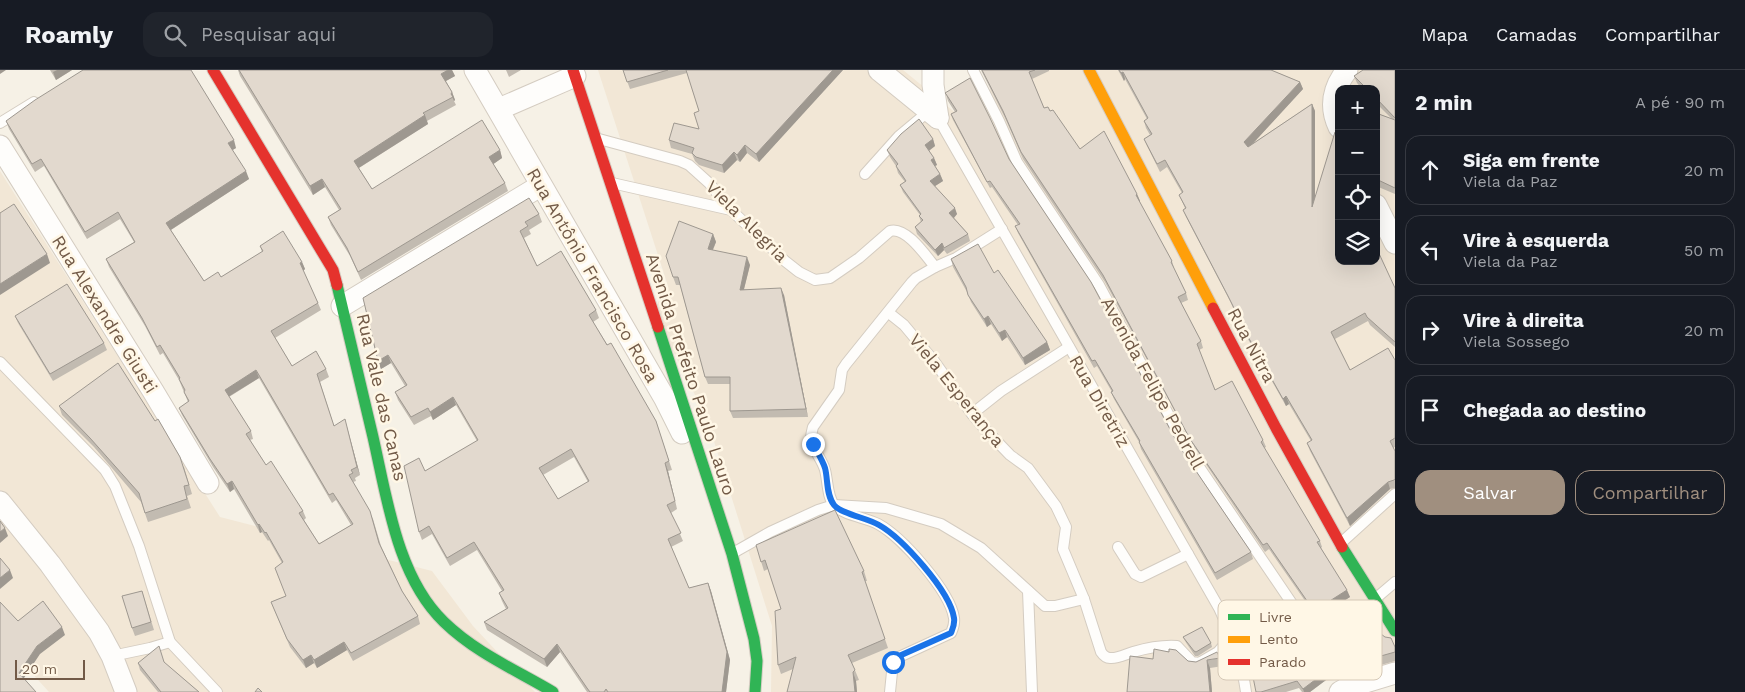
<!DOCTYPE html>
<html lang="pt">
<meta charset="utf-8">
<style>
body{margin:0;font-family:"Work Sans",sans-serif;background:#20242c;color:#f1f3f6}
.controls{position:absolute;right:15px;top:15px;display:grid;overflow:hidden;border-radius:10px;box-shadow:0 5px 20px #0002}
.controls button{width:45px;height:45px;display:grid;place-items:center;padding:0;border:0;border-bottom:1px solid #363941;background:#171b24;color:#f1f3f6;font:25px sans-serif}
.scale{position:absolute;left:15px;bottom:12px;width:70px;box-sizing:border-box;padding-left:5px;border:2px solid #725a47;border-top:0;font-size:14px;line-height:18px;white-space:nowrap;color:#725a47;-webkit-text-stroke:4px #fff7e6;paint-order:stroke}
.stop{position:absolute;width:15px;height:15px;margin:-11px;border:4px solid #1a73e8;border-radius:50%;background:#fff}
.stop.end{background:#1a73e8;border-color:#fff;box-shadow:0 1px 5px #0008}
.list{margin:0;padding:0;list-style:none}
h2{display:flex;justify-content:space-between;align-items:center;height:65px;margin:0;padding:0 20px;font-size:21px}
h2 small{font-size:16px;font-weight:400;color:#9ea1a6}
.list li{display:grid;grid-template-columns:32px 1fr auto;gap:15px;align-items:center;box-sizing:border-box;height:70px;margin:0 10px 10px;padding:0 10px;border:1px solid #363941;border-radius:15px}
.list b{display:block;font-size:19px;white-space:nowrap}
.list p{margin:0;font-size:16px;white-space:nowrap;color:#9ea1a6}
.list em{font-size:16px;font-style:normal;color:#9ea1a6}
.actions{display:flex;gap:10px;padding:15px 20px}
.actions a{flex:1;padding:11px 0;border:1px solid #a08f7f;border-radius:15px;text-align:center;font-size:18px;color:#a08f7f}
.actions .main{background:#a08f7f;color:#fff}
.icon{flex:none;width:28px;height:28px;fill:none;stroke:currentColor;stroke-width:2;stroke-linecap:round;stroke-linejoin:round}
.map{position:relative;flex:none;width:1395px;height:622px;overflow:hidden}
header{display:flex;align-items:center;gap:30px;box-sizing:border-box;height:70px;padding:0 25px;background:#171b24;border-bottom:1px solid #363941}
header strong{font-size:24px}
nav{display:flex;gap:28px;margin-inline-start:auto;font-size:18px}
.search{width:350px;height:45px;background:#20242c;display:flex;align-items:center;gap:12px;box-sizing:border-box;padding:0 18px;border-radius:15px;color:#9ea1a6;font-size:19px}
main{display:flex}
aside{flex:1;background:#171b24}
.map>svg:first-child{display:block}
</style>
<header>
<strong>Roamly</strong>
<div class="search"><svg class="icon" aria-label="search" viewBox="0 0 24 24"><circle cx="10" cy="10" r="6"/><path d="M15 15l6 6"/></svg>Pesquisar aqui</div>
<nav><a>Mapa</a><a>Camadas</a><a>Compartilhar</a></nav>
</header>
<main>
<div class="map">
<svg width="1395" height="622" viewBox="0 0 1395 622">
<rect width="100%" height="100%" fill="#f6f1e6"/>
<g fill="#f2e7d6" fill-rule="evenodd">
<path d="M 598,0 L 903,0 L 957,44 L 1016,0 L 1395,0 L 1395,600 L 1284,618 L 1280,622 L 771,622 L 772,556 L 707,349 L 653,241 L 668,216 ZM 1339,19 L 1376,19 L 1376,191 L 1339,191 Z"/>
<path d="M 0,101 L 220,447 L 432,501 L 473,556 L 535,622 L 49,622 L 0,568 Z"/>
</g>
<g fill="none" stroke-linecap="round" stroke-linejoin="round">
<defs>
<g id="lane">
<path d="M 973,0 L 999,51 L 1017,92 L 1099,215 L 1187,379 L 1295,538 L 1334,590 L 1349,617"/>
<path d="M 938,48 L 1219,538 C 1232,566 1242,592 1246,622"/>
<path d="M 0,53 L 34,32"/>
<path d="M 599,69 L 680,91 L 689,95 L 709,113 L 731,140 L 785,191 L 799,202 L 815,210 L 830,208 L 859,188 L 890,161 C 906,156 926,186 935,197 L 956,188 L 1002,159"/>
<path d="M 865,104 L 899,66 L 929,41"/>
<path d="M 612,113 L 731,140"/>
<path d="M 889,243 L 904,255 L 934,291 L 972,344 L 984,358 L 1010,385 L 1028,398 L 1056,436 L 1066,457 L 1063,479 L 1084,529 L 1101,582 C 1103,585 1106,588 1110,588 C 1117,589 1126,584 1133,582 C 1147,578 1163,575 1177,576 L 1192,592 L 1199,593 L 1218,582 L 1232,566"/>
<path d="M 0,292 L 105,400 L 115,416 L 139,476 L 170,572 L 217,622"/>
<path d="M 972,344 L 1001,321 L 1069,277"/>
<path d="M 1342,472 L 1395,424"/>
<path d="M 1118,477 L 1135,504 L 1141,507 L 1188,484"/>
<path d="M 733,483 L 770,462 L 818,440 L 834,435 L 886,438 L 941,454 L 981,478 L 1045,536 L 1055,536 L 1084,529"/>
<path d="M 1028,521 L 1032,622"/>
<path d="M 1375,529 L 1395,512"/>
<path d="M 112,586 L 150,578 L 170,572"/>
<path d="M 890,622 L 893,592 L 899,587 L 951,563 C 953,558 955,554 954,548 C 950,521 902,467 878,454 C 865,447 846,446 835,436 C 827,428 828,411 825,400 C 822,389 812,379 811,368 C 811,364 812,361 813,357 L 839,320 L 842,300 L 846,294 L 912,212 L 916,208 L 935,197"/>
</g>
<g id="street">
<path d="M 475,0 L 665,329 L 682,363"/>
<path d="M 879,0 L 938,48"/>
<path d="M 933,0 L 933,15 L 938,48"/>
<path d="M 499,39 L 575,6"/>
<path d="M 1339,57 C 1329,36 1333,18 1347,0"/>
<path d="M 0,76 L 153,321 L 208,413"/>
<path d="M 1376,135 L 1395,173"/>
<path d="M 342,236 L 540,116"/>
<path d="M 0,432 L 50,494 L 99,562 L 112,586 L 126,622"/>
<path d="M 1340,622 L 1349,617 L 1395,603"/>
</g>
<g id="fast">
<path d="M 337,215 C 349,266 361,316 373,367 C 387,428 397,507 444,552 C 476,583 516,600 553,622"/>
<path d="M 658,257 L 732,484 L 754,569 L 757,591 L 755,622"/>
<path d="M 1342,477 L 1395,561"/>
</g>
<path id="slow" d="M 1089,0 L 1213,238"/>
<g id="jam">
<path d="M 213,0 L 333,200 L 337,215"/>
<path d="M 573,0 L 658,257"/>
<path d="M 1213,238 L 1276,358 L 1342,477"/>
</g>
</defs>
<use href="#lane" stroke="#d4ccc1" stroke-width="12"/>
<use href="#street" stroke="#d4ccc1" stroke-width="23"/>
<use href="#fast" stroke="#d6cdc3" stroke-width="13"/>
<use href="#slow" stroke="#d6cdc3" stroke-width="13"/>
<use href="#jam" stroke="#d6cdc3" stroke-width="13"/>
<use href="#lane" stroke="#fefdfb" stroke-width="10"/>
<use href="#street" stroke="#fefdfb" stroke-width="21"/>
<use href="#fast" stroke="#30b455" stroke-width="11"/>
<use href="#slow" stroke="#ff9f0a" stroke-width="11"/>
<use href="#jam" stroke="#e5322d" stroke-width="11"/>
</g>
<g fill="#c2bbb1" fill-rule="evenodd">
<path d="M 50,0 L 72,0 L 56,10 Z"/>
<path d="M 238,0 L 452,0 L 455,6 L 446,11 L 452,22 L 455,30 L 454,31 L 456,35 L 427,51 L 428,54 L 359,98 L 372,119 L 500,80 L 502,88 L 493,94 L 505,113 L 508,121 L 361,210 L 350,186 L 331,155 L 328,147 L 339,140 L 325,117 L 313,125 L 240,6 Z"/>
<path d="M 506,0 L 521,0 L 509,7 Z"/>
<path d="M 623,0 L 843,0 L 759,92 L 747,83 L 740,92 L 737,90 L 724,103 L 699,95 L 695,91 L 692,84 L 671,78 L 669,70 L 699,59 L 699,41 L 687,3 L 630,19 Z"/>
<path d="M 981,0 L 1049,0 L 1049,1 L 1032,9 L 1044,38 L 1050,41 L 1080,79 L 1137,124 L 1140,131 L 1139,132 L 1172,191 L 1174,198 L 1174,199 L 1186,223 L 1188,230 L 1181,233 L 1201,271 L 1203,278 L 1199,280 L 1215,320 L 1263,370 L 1266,377 L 1264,378 L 1320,471 L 1322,477 L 1321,478 L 1350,527 L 1317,548 L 1269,479 L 1265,482 L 1193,375 L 1105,212 L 1023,89 L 1005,48 Z"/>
<path d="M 1118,0 L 1271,0 L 1300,12 L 1303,19 L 1252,74 L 1312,34 L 1315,41 L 1315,128 L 1339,61 L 1339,191 L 1395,218 L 1395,277 L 1370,255 L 1368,251 L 1335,269 L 1350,300 L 1395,290 L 1395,377 L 1393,378 L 1395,381 L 1395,418 L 1390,419 L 1350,456 L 1310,381 L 1307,373 L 1311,371 L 1289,334 L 1286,336 L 1236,248 L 1234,240 L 1231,233 L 1186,147 L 1183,140 L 1185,138 L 1179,125 L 1182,123 L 1167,97 L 1160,102 L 1147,76 L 1144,69 L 1150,65 L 1146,58 L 1144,51 L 1147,49 L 1125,9 L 1124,11 Z"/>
<path d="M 1395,0 L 1395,124 L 1376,116 L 1376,43 L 1392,49 L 1376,33 L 1376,19 L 1362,19 L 1357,13 L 1354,6 Z"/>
<path d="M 946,24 L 1009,89 L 1179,376 L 1251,482 L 1253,489 L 1217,510 L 1141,379 L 1139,372 L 1114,329 L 1111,322 L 1112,322 L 1097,296 L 1094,298 L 1018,163 L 1015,156 L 1018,155 L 992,117 L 990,118 L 953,50 L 951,44 L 955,42 L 948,31 Z"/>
<path d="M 6,51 L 236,78 L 232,80 L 249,109 L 171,160 L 204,211 L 221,207 L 262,182 L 260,176 L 302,192 L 305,199 L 303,201 L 318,233 L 321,240 L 275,268 L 292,296 L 326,299 L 329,307 L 320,312 L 334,356 L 347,357 L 360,405 L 355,408 L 356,411 L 353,412 L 373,449 L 381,476 L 402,521 L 418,546 L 420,554 L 353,591 L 347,580 L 317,598 L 314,593 L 306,598 L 290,577 L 271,532 L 286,526 L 282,493 L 269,470 L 268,471 L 262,462 L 260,463 L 234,419 L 230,422 L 213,397 L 182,345 L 179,338 L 188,332 L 179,310 L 163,283 L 160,285 L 145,256 L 109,197 L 106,189 L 134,172 L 120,149 L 87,169 L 44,96 L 35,102 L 9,59 ZM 259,308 L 332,433 L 336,430 L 351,455 L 319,474 L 304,450 L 306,448 L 303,441 L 266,395 L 250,370 L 253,369 L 251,361 L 229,327 Z"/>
<path d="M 933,69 L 935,76 L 929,81 L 934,88 L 937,95 L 935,96 L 940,104 L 943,111 L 935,116 L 957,144 L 954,148 L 968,164 L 970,171 L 947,184 L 944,180 L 938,186 L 917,164 L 915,157 L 921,152 L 919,146 L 920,145 L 903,122 L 900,115 L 905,112 L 898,103 L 896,96 L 890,87 L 887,80 Z"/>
<path d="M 539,144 L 542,152 L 529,160 L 531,164 L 524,168 L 537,196 L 596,240 L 599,248 L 593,252 L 656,351 L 672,400 L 668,401 L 677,439 L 671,443 L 683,471 L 671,477 L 689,518 L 708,513 L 711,521 L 730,590 L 726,622 L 587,622 L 560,582 L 547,597 L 487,560 L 484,552 L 506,539 L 502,531 L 499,523 L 502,521 L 477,480 L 450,496 L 432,464 L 422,470 L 419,462 L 425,401 L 477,371 L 456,335 L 433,350 L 431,346 L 414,355 L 398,330 L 395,322 L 405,316 L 391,293 L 381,299 L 378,291 L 363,228 ZM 574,387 L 588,412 L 558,429 L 543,405 Z"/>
<path d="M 713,164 L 716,172 L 713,180 L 750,195 L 744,219 L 784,225 L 808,347 L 733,348 L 730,341 L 730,314 L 708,314 L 705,307 L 680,215 L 676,215 L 673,207 Z"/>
<path d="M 951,189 L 994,203 L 1047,272 L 1050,280 L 1025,295 L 1007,267 L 1002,271 L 991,254 L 987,257 L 971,232 L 967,222 L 953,197 Z"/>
<path d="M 15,246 L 104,273 L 107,280 L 53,311 L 18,253 Z"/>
<path d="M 59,336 L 184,397 L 192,424 L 187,426 L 191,438 L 148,452 L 141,432 L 94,377 L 62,345 Z"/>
<path d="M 756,475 L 864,501 L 867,511 L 865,511 L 888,578 L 852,593 L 859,610 L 856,611 L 857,622 L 787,622 L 793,599 L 781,604 L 778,595 L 781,539 L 768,499 L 764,501 Z"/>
<path d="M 142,521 L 154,560 L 135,566 L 132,558 Z"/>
<path d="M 1325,562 L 1377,566 L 1395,577 L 1395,591 L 1352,603 L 1348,595 L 1345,596 L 1328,570 Z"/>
<path d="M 1183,567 L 1211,573 L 1212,577 L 1198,586 L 1195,586 L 1185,571 Z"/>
<path d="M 1276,585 L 1334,604 L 1310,622 L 1302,622 L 1299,618 L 1286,622 L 1256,622 Z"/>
<path d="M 1220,588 L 1223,596 L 1210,598 L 1212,622 L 1127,622 L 1153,589 L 1196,592 Z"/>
<path d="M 138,593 L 164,593 L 199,622 L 158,622 L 140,600 Z"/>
</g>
<g fill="#9e9890">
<path d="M 0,0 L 6,0 L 0,4 Z"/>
<path d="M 57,0 L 72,0 L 56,10 L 53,2 Z"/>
<path d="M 448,0 L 452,0 L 455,6 L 444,12 L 441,4 Z"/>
<path d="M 833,0 L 843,0 L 759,92 L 756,84 Z"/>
<path d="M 1123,2 L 1125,9 L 1124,11 L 1121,3 Z"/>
<path d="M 1300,12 L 1303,19 L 1247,80 L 1244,72 Z"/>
<path d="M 452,22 L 455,30 L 454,31 L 451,24 Z"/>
<path d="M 1312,34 L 1315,41 L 1315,144 L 1312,137 Z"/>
<path d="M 425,45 L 428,54 L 357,99 L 354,91 Z"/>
<path d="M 933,69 L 935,76 L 927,82 L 925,75 Z"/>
<path d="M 234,70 L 236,78 L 231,81 L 228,73 Z"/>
<path d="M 745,75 L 747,83 L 740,92 L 737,85 Z"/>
<path d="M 500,80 L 502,88 L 492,95 L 489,87 Z"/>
<path d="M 734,82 L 737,90 L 724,103 L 722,95 Z"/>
<path d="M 934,88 L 937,95 L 933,97 L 931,90 Z"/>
<path d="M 246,101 L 249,109 L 169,161 L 166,153 Z"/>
<path d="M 940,104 L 943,111 L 932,118 L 930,111 Z"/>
<path d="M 322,109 L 325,117 L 313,125 L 310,116 Z"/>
<path d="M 1137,124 L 1140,131 L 1138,132 L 1136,125 Z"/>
<path d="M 955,138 L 957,144 L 952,150 L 949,143 Z"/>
<path d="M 713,164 L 716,172 L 710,186 L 708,179 Z"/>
<path d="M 942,173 L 944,180 L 938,186 L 935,180 Z"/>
<path d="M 47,184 L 50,193 L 0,225 L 0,214 Z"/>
<path d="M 747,187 L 750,195 L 742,227 L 740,220 Z"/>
<path d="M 302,192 L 305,199 L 303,201 L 300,193 Z"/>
<path d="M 781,218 L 784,225 L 808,347 L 806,339 Z"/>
<path d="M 988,246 L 991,254 L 987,257 L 984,249 Z"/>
<path d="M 1005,260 L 1007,267 L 1002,271 L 999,263 Z"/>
<path d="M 1047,272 L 1050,280 L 1025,295 L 1023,288 Z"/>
<path d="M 388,285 L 391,293 L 381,299 L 378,291 Z"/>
<path d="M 256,300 L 259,308 L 228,327 L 225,320 Z"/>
<path d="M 1286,326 L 1289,334 L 1286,336 L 1283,329 Z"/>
<path d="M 453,327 L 456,335 L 433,350 L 430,342 Z"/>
<path d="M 345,349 L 347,357 L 360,405 L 357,397 Z"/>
<path d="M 665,393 L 668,401 L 677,439 L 675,431 Z"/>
<path d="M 232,411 L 234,419 L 230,422 L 227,414 Z"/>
<path d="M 1388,412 L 1390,419 L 1350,456 L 1347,448 Z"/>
<path d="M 259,454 L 262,462 L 260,463 L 258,455 Z"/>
<path d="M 5,458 L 8,466 L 0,473 L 0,462 Z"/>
<path d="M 10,500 L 13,508 L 0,519 L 0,508 Z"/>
<path d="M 708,513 L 711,521 L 730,590 L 726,622 L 722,622 Z"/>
<path d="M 1347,520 L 1350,527 L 1317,548 L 1314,541 Z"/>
<path d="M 62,557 L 65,565 L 40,584 L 22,611 L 19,603 L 37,576 Z"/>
<path d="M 344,572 L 347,580 L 317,598 L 314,590 Z"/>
<path d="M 557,574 L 560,582 L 547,597 L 544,589 Z"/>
<path d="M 311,585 L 314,593 L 306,598 L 303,590 Z"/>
<path d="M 1345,587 L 1348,595 L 1345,596 L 1342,588 Z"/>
<path d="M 1207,590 L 1210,598 L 1212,622 L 1210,622 Z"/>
<path d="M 1332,597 L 1334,604 L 1310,622 L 1304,622 L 1303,619 Z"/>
<path d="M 853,602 L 856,611 L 857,622 L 855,622 Z"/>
</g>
<g fill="#e2d9ce" stroke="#9e9890" fill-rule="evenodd">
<path d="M 83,0 L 191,0 L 234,70 L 228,73 L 246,101 L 166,153 L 204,211 L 218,202 L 221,207 L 263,181 L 260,176 L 283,161 L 302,192 L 300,193 L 318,233 L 271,261 L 292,296 L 316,281 L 326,299 L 317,304 L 334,356 L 345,349 L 357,397 L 351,400 L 353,403 L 349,405 L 370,441 L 379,473 L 402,521 L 418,546 L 351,583 L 344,572 L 314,590 L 311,585 L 303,590 L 287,569 L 271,532 L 286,526 L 275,498 L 283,492 L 266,462 L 265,463 L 259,454 L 258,455 L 232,411 L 227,414 L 210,389 L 179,338 L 189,331 L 184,322 L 185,320 L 179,309 L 180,308 L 160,275 L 157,277 L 142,248 L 106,189 L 135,172 L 118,142 L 85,162 L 41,89 L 32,94 L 6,51 L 35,30 ZM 256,300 L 329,425 L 333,423 L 353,454 L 319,474 L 299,443 L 303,441 L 271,391 L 266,395 L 246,364 L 251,361 L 225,320 Z"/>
<path d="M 239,0 L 448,0 L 441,4 L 452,22 L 451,24 L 453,27 L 423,43 L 425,45 L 354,91 L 372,119 L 482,50 L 500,80 L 489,87 L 505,113 L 358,202 L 347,178 L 328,147 L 341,139 L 322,109 L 310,116 Z"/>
<path d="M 623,0 L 668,0 L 627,12 Z"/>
<path d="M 686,0 L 833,0 L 756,84 L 745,75 L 737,85 L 734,82 L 722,95 L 696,87 L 692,83 L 694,78 L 669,70 L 674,53 L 699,59 L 694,43 L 699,41 Z"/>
<path d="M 982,0 L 1035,0 L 1029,2 L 1044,38 L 1048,37 L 1050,41 L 1053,40 L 1080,79 L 1104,61 L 1137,124 L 1136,125 L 1172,191 L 1171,192 L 1186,223 L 1178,227 L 1201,271 L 1197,274 L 1215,320 L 1232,311 L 1263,370 L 1261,372 L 1320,471 L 1317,472 L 1347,520 L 1314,541 L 1267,473 L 1263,475 L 1190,369 L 1103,205 L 1021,82 L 1003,41 Z"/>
<path d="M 1119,0 L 1271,0 L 1300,12 L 1244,72 L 1248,77 L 1312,34 L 1312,137 L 1335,62 L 1339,61 L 1339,92 L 1336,91 L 1339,96 L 1339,191 L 1376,191 L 1376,177 L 1395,218 L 1395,272 L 1367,247 L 1365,243 L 1331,262 L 1350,300 L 1388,278 L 1395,290 L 1395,368 L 1390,371 L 1395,381 L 1395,409 L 1394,410 L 1388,412 L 1347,448 L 1307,373 L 1312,370 L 1286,326 L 1283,329 L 1233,240 L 1235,240 L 1228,226 L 1183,140 L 1186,138 L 1179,125 L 1183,122 L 1165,90 L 1157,94 L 1144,69 L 1152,64 L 1144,51 L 1148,48 L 1123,2 L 1121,3 Z"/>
<path d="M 1363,0 L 1395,0 L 1395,48 L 1376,28 L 1376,19 L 1367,19 L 1354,6 Z"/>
<path d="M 970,8 L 990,48 L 1009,89 L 1091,212 L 1179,376 L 1251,482 L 1215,503 L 1139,372 L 1140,371 L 1111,322 L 1113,321 L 1095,290 L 1092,291 L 1015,156 L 1020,154 L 990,111 L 987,112 L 951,44 L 957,41 L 946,24 L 945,23 Z"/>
<path d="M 1376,43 L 1395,50 L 1395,118 L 1376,109 Z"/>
<path d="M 919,49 L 933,69 L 925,75 L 934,88 L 931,90 L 940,104 L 930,111 L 955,138 L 949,143 L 968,164 L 944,178 L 942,173 L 935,180 L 915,157 L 923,150 L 919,146 L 921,144 L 900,115 L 906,111 L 896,96 L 898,94 L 887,80 L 901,64 Z"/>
<path d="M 529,128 L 539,144 L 525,152 L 528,156 L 520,161 L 537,196 L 561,181 L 596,240 L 589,245 L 607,275 L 611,273 L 656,351 L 669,391 L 665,393 L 675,431 L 667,435 L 681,463 L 668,469 L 689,518 L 708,513 L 727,582 L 722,622 L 608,622 L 606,619 L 604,622 L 590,622 L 587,618 L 557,574 L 544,589 L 484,552 L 508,538 L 499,523 L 504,520 L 474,472 L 447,488 L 429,456 L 419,462 L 404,396 L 419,388 L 425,401 L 478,370 L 453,327 L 430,342 L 428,338 L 411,347 L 395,322 L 407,315 L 388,285 L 378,291 L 363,228 ZM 571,379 L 589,411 L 558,429 L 539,398 Z"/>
<path d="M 14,134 L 47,184 L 0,214 L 0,143 Z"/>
<path d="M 679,151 L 713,164 L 708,179 L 747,187 L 740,220 L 781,218 L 806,339 L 730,341 L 730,307 L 705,307 L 678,207 L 673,207 L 666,186 Z"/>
<path d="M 978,174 L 994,203 L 998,200 L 1047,272 L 1023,288 L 1005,260 L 999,263 L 988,246 L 984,249 L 968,225 L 966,217 L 951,189 Z"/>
<path d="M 67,214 L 104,273 L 50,304 L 15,246 Z"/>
<path d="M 118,293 L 155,351 L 158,349 L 180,387 L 189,415 L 184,416 L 187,429 L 145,443 L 139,423 L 90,368 L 59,336 Z"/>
<path d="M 835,440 L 864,501 L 862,502 L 885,569 L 848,585 L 855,600 L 853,602 L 855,622 L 787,622 L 796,587 L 778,595 L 775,541 L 781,539 L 765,490 L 761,492 L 756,475 Z"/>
<path d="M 0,451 L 5,458 L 0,462 Z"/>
<path d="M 0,488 L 10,500 L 0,508 Z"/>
<path d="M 142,521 L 151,552 L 132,558 L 122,526 Z"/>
<path d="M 43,531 L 62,557 L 37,576 L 19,603 L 36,622 L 0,622 L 0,532 L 18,551 Z"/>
<path d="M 1368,550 L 1377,566 L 1381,564 L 1385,567 L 1391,568 L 1395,577 L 1395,582 L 1349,595 L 1345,587 L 1342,588 L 1325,562 L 1361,554 Z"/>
<path d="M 1202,557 L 1211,573 L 1196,582 L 1194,581 L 1183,567 Z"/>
<path d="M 1310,566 L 1332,597 L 1303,619 L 1297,611 L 1261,622 L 1256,622 L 1249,587 L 1273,577 L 1276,585 L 1296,569 Z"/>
<path d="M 159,576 L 164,592 L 199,622 L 161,622 L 138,593 Z"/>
<path d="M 1154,579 L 1169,582 L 1169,579 L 1176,580 L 1188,591 L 1196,592 L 1217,582 L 1220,588 L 1207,590 L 1210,622 L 1127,622 L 1130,586 L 1153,589 Z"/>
<path d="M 258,618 L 262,622 L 255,622 Z"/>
</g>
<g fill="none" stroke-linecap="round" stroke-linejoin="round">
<path stroke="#1a73e8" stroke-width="6" d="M 813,374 C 817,382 822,389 825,398 C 828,409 826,425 834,435 C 841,444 868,448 879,455 C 902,468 950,521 954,548 C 955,554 953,558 951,563 L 899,586 L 893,592"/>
</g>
<g text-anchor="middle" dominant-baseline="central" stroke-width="5" stroke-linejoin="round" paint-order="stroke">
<g font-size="18" fill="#725a47" stroke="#fff7e6">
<text transform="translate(747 151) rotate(45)">Viela Alegria</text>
<text transform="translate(593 205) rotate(60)">Rua Antônio Francisco Rosa</text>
<text transform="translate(105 244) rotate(58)">Rua Alexandre Giusti</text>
<text transform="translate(1252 275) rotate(62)">Rua Nitra</text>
<text transform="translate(691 304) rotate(72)">Avenida Prefeito Paulo Lauro</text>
<text transform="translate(1153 313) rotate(61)">Avenida Felipe Pedrell</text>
<text transform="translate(957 320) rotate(51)">Viela Esperança</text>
<text transform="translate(382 327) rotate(77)">Rua Vale das Canas</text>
<text transform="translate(1100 331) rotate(60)">Rua Diretriz</text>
</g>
</g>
<rect x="1218" y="530" width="164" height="80" rx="8" fill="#fff7e6" stroke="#d5c8b6" stroke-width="1"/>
<rect x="1228" y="544" width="22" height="6" fill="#30b455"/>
<rect x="1228" y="566" width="22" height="7" fill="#ff9f0a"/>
<rect x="1228" y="589" width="22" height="6" fill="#e5322d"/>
<g font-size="14" fill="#725a47">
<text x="1259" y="552">Livre</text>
<text x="1259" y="574">Lento</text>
<text x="1259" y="597">Parado</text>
</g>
</svg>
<div class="controls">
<button>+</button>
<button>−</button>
<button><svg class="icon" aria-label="locate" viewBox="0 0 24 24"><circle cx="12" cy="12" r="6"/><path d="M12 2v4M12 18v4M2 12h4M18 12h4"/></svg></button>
<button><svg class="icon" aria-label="layers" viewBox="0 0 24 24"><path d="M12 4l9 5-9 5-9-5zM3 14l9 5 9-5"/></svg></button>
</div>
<div class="scale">20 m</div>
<div class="stop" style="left:893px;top:592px"></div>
<div class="stop end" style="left:813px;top:374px"></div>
</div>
<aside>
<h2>2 min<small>A pé · 90 m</small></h2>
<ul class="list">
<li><svg class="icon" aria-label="ahead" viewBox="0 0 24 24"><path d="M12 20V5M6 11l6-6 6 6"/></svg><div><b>Siga em frente</b><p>Viela da Paz</p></div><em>20 m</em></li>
<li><svg class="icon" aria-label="left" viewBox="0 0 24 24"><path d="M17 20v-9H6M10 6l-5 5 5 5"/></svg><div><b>Vire à esquerda</b><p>Viela da Paz</p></div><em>50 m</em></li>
<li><svg class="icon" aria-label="right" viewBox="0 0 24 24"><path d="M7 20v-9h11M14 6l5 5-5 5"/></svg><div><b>Vire à direita</b><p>Viela Sossego</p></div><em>20 m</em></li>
<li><svg class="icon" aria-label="arrive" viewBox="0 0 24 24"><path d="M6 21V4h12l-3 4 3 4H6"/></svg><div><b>Chegada ao destino</b></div></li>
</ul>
<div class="actions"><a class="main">Salvar</a><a>Compartilhar</a></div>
</aside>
</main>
